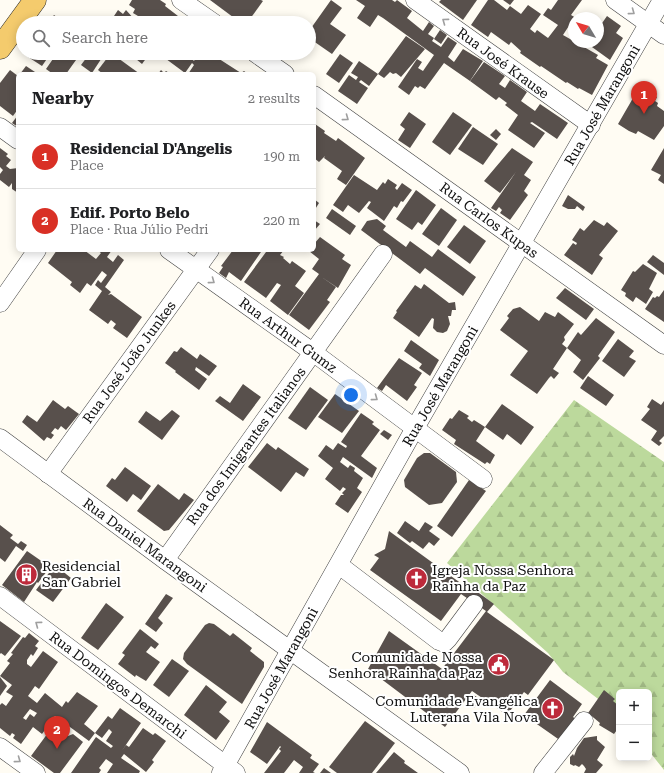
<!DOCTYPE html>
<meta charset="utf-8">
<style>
body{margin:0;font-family:"Roboto Serif",serif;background:#f6f6f6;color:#202124}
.controls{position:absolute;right:12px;bottom:12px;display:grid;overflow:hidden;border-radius:6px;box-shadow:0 2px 10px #0003}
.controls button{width:36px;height:36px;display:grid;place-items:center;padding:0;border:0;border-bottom:1px solid #e0e0e0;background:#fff;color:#202124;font:20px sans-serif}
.compass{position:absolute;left:568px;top:12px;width:36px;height:36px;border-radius:50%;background:#fff;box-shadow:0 2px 10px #0003;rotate:308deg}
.you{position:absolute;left:351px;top:395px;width:14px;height:14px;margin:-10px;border:3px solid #fff;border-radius:50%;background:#1a73e8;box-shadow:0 0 0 6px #1a73e833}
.badge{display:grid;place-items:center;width:26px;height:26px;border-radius:50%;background:#d93025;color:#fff;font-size:13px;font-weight:700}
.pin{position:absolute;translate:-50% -33px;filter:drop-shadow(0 1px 2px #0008)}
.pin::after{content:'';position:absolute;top:21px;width:14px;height:12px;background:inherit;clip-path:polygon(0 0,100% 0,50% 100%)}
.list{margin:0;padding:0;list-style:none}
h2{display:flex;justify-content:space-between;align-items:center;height:52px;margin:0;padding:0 16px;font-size:17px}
h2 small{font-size:13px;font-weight:400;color:#757577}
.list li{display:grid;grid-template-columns:26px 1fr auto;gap:12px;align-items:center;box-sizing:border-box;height:64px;padding:0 16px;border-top:1px solid #e0e0e0}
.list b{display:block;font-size:15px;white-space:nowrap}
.list p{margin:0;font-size:13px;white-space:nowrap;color:#757577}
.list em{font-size:13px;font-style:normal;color:#757577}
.icon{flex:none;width:22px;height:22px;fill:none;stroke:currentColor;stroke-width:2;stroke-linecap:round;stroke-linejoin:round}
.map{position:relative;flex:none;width:664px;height:773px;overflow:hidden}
.search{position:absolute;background:#fff;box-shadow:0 2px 10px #0003;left:16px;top:16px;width:300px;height:44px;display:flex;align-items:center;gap:10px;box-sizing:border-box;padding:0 14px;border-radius:22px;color:#757577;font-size:15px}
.panel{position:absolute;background:#fff;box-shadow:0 2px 10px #0003;left:16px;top:72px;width:300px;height:180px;border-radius:6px}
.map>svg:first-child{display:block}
</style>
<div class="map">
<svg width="664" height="773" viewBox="0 0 664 773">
<defs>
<pattern id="forest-firs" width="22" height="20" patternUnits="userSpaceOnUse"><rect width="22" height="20" fill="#bcd99c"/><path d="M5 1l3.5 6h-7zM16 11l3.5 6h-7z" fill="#a1b985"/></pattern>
</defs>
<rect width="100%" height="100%" fill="#fffcf3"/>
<path fill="url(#forest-firs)" d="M 574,400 L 664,462 L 664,770 L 649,751 L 649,692 L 619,692 L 619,715 L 563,672 L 548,653 L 447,563 Z"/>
<g fill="#58504c" fill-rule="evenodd">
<path d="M 132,0 L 160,0 L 166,4 L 165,6 L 178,16 L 174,23 L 110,22 L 118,10 L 123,14 L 126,10 L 135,20 L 138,16 L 133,13 L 135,9 L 129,5 Z"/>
<path d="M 210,0 L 261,0 L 263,1 L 247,23 L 241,23 Z"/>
<path d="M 331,0 L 342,8 L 330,24 L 346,35 L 332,54 L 309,38 L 309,31 Z"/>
<path d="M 356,0 L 392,0 L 395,2 L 397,0 L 412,11 L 407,18 L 423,31 L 429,22 L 434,26 L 428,34 L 434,38 L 432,41 L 441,47 L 448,37 L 457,43 L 448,57 L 454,62 L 463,49 L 483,61 L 470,81 L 444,63 L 425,89 L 420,86 L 418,88 L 415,86 L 409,95 L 398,87 L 417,59 L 422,62 L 418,68 L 423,71 L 434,55 L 383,18 L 378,15 L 370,27 L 357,18 L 365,6 Z"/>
<path d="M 441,0 L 477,0 L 463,20 L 439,2 Z"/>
<path d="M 488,0 L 494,0 L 507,10 L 510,6 L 521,14 L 528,5 L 541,14 L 530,29 L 535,33 L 537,30 L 548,38 L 558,25 L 543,15 L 548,8 L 551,10 L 558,0 L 582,0 L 571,15 L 576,18 L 574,18 L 563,35 L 598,55 L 596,58 L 608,65 L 592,95 L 579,88 L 578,89 L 567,82 L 566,83 L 541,66 L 540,67 L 520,53 L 521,51 L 511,42 L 509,45 L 491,32 L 488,37 L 471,25 Z"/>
<path d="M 503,0 L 514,0 L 510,5 Z"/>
<path d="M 54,15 L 65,23 L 48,23 Z"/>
<path d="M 607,16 L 621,26 L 616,33 L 623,38 L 610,60 L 585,42 L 598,42 L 598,29 Z"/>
<path d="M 440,30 L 447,35 L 441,44 L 434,39 Z"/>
<path d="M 406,36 L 425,49 L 401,77 L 396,73 L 393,74 L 390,72 L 384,78 L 378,74 Z"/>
<path d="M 27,53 L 51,53 L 42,66 L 25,55 Z"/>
<path d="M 51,53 L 81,53 L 66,74 L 53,74 L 46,69 L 55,56 Z"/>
<path d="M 90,53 L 105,53 L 92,73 L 81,65 Z"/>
<path d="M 111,53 L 140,74 L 103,74 L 98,70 Z"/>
<path d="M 131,53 L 150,53 L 142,64 L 130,54 Z"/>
<path d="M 158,53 L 194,53 L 191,58 L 194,61 L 199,53 L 213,53 L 213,55 L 241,73 L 244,71 L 248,74 L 188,74 L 194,65 L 192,63 L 185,73 Z"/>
<path d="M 340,54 L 353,63 L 339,83 L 326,74 Z"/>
<path d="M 359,61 L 378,74 L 369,86 L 361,80 L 359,82 L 368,88 L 357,104 L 338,91 L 349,75 L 356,80 L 358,77 L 351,73 Z"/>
<path d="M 484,62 L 505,76 L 499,84 L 505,88 L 510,80 L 527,92 L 521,101 L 535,111 L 540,104 L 568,123 L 557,139 L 532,122 L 530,123 L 545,133 L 534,148 L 508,130 L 518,115 L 505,105 L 507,103 L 499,97 L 496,100 L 470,81 Z"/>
<path d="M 26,66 L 38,74 L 20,74 Z"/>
<path d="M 10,70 L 18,76 L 18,109 L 13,116 L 0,106 L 0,83 Z"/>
<path d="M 161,70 L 164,73 L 166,71 L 171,74 L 158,74 Z"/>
<path d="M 640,86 L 657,97 L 655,101 L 658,103 L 657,106 L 664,111 L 664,126 L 654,140 L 638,131 L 636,134 L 629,131 L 618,124 Z"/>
<path d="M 409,112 L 426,124 L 410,148 L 398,140 L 405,129 L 400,125 Z"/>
<path d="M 453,112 L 472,125 L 450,155 L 432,142 Z"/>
<path d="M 18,115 L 18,127 L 12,123 Z"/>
<path d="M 315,124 L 325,131 L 324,133 L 336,141 L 338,138 L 365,158 L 346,185 L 337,179 L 342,171 L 324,158 L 325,156 L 319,162 L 314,158 Z"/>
<path d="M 473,127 L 498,144 L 483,165 L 458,149 Z"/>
<path d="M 496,129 L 501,134 L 496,140 L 490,135 Z"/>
<path d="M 0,148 L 8,154 L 6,156 L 11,160 L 6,166 L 10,169 L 18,168 L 18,193 L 12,189 L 12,183 L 9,187 L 0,180 L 0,174 L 3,170 L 0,167 Z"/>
<path d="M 512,148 L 533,162 L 524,175 L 531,180 L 524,191 L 528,195 L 510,220 L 500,213 L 502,210 L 499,207 L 496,211 L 491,208 L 516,172 L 500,193 L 484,181 Z"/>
<path d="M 664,148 L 664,184 L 658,180 L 661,175 L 651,170 Z"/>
<path d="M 354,175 L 377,190 L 383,182 L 385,184 L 388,179 L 397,185 L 395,188 L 397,190 L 402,183 L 412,190 L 403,202 L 401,201 L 397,208 L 394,206 L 384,221 L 367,208 L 371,202 L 369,201 L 359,213 L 348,205 L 343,212 L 333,205 Z"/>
<path d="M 416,190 L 436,205 L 422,225 L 418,222 L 412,230 L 396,219 Z"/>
<path d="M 568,195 L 585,207 L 583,211 L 577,206 L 575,209 L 568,209 L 562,206 Z"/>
<path d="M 314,199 L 319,203 L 314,211 Z"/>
<path d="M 441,208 L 457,220 L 439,246 L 422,234 Z"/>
<path d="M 332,209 L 356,226 L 350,235 L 326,218 Z"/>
<path d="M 377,219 L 386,226 L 383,230 L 406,247 L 410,241 L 432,257 L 438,249 L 476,277 L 463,296 L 425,268 L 420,274 L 361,230 L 367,221 Z"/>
<path d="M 314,220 L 320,224 L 314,231 Z"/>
<path d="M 594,220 L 604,226 L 607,222 L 618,231 L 599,255 L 603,258 L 592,275 L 564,255 L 573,243 L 576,245 L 577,243 L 572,240 L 580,228 L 584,231 Z"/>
<path d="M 464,225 L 486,241 L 470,264 L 447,247 Z"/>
<path d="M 320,237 L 345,255 L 342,259 L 351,265 L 338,288 L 320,276 L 336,287 L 327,300 L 330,302 L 309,330 L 289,315 L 319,274 L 312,269 L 319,259 L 309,251 L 314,250 L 314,244 Z"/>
<path d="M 57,250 L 84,250 L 96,259 L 101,253 L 97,250 L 112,250 L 107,257 L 113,262 L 118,255 L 124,260 L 105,287 L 111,292 L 108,295 L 111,294 L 142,317 L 127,338 L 113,328 L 116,324 L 111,320 L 108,324 L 89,310 L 102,291 L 95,285 L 98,280 L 101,283 L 107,275 L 102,271 L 91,286 L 87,283 L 80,293 L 70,285 L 72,282 L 48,263 Z"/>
<path d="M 233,250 L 259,250 L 261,252 L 241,281 L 229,272 L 226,278 L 219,273 L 223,267 L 221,266 Z"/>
<path d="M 263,250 L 284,250 L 280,255 L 284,257 L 283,258 L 290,264 L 292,261 L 306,271 L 295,286 L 304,293 L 288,315 L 270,301 L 281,285 L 277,283 L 266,298 L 244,282 L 266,252 Z"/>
<path d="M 653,255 L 664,263 L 664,275 L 647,262 Z"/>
<path d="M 643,264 L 657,273 L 649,289 L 653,292 L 646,304 L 636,297 L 633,302 L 625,296 L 626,293 L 621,290 L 633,271 L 635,272 Z"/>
<path d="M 424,284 L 449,303 L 455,302 L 456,310 L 452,310 L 451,316 L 448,316 L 450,324 L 447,331 L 443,333 L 437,332 L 433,328 L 434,319 L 432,318 L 419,337 L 393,318 L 397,312 L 396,311 L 415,285 L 421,289 Z"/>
<path d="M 565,288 L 594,309 L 586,320 L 556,298 Z"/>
<path d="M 664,290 L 664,322 L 645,309 L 653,297 L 655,298 L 657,296 L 659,297 Z"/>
<path d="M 520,307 L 539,321 L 545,312 L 555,317 L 558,312 L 574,324 L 564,337 L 565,340 L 562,344 L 567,348 L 578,332 L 581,335 L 596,318 L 615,332 L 598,356 L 600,358 L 583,380 L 573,372 L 581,360 L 567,348 L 553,369 L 559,373 L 554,379 L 551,376 L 549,378 L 537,394 L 510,375 L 528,351 L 500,330 L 509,318 L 507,316 L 513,309 Z"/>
<path d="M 618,339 L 634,351 L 629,357 L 636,361 L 624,377 L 602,361 Z"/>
<path d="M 411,340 L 439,360 L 430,376 L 419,368 L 422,364 L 404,351 Z"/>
<path d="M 181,347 L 197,359 L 200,354 L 217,366 L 209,376 L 196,367 L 195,370 L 207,379 L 199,390 L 175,372 L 176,371 L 165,363 L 174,351 L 177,352 Z"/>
<path d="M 399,358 L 422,373 L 414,385 L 417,387 L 407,401 L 386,385 L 382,391 L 377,388 Z"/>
<path d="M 588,376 L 614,395 L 606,406 L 580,388 Z"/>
<path d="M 243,384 L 261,397 L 243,421 L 215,401 L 220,396 L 230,403 Z"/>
<path d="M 310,387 L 328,400 L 306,430 L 288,418 Z"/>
<path d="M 335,394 L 359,411 L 342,433 L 318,417 Z"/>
<path d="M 652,399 L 661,405 L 664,401 L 664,436 L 659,441 L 662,443 L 659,446 L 651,440 L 657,431 L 641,420 L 650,409 L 647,407 Z"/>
<path d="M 53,400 L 65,409 L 68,406 L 79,414 L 66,430 L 61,426 L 58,430 L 55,428 L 51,433 L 54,435 L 51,439 L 47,437 L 44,441 L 22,422 L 27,415 L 37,422 Z"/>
<path d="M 502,404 L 534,427 L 521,445 L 507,434 L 503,440 L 485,427 Z"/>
<path d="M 172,410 L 180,416 L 162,440 L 138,422 L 146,411 L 160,421 Z"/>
<path d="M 459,410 L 469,416 L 467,418 L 472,422 L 474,420 L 485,427 L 476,441 L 495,455 L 490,464 L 487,462 L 485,464 L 454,444 L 456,440 L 442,430 L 450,418 L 452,419 Z"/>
<path d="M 361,413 L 374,422 L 372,424 L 380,430 L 361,456 L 377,468 L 372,478 L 343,457 L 340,462 L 348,468 L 350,465 L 355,468 L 354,471 L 363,478 L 357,488 L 362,492 L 348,513 L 335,504 L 341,495 L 344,495 L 342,493 L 346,489 L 343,487 L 340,491 L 325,479 L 333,468 L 318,456 L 326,445 L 333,450 L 338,443 L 346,448 L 347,446 L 341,442 Z"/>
<path d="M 384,430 L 392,435 L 388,440 L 380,434 Z"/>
<path d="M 267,443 L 276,450 L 278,447 L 309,469 L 304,477 L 296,472 L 281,492 L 248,467 Z"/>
<path d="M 424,453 L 430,453 L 456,472 L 457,482 L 442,503 L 429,505 L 405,487 L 404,480 L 417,458 Z"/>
<path d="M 125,467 L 151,486 L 141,500 L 133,494 L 127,502 L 106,486 L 112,478 L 115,480 Z"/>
<path d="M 469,480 L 486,491 L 452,537 L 437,526 Z"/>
<path d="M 158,484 L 179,500 L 184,493 L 194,500 L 169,530 L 164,531 L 137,511 Z"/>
<path d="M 405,521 L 419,531 L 425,522 L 433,527 L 429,531 L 440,539 L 434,546 L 429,542 L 423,549 L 412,541 L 410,543 L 397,533 Z"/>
<path d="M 0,525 L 13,535 L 10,538 L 18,544 L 21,541 L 27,545 L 23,551 L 16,546 L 5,562 L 0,558 Z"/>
<path d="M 389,531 L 466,587 L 468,585 L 494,604 L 487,612 L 554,660 L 528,695 L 524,692 L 507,715 L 472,691 L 445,727 L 368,669 L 389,631 L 442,669 L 486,611 L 461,594 L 441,621 L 370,570 L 379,558 L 374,555 L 385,549 Z"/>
<path d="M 27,551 L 50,567 L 38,583 L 37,582 L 24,602 L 2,585 Z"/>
<path d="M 55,565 L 71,578 L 53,602 L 36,590 Z"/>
<path d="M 166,594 L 173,598 L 158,618 L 163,623 L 156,632 L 145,624 Z"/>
<path d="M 106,603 L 124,617 L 98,650 L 81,638 Z"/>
<path d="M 0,621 L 21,636 L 5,656 L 1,653 L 0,654 Z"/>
<path d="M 209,623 L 214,624 L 230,636 L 233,633 L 252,648 L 250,651 L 264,662 L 264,667 L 242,704 L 187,664 L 183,659 L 184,653 L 205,625 Z"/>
<path d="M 140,629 L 159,644 L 155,649 L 151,646 L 146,652 L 160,662 L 146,681 L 136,675 L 135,677 L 118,664 L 125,655 L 122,653 Z"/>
<path d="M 29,633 L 39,641 L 35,646 L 38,648 L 33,656 L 31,654 L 27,660 L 27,664 L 31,667 L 43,651 L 58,662 L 39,689 L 35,686 L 28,696 L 37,703 L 45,693 L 62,707 L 66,701 L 68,703 L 77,692 L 98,706 L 84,724 L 95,733 L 89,741 L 55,716 L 42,734 L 33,727 L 21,744 L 13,738 L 15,735 L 12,733 L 10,736 L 0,728 L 0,705 L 2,703 L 6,706 L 13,696 L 6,692 L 12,685 L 0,676 L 10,663 L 7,661 L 13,654 L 11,653 L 23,637 L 25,638 ZM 30,709 L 37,713 L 34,717 L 30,714 L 26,720 L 23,718 Z"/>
<path d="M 172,659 L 189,671 L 169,697 L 153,685 Z"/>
<path d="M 0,677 L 7,686 L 0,696 Z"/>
<path d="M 550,680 L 582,704 L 573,717 L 577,720 L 561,741 L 524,715 Z"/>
<path d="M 206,685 L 227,702 L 219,712 L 230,721 L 216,740 L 184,715 Z"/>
<path d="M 604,690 L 615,699 L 613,701 L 619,706 L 619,727 L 614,734 L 599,725 L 600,723 L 588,713 Z"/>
<path d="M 472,694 L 480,699 L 474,708 L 466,701 Z"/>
<path d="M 120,708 L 141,723 L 121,752 L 126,745 L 129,747 L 143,728 L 153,735 L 155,733 L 166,741 L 152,760 L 154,762 L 146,772 L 124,754 L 121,758 L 140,771 L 139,773 L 107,773 L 113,764 L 106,759 L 99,768 L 101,770 L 99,773 L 71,773 L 96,737 L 111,748 L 113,746 L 106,741 L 112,732 L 109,729 L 102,738 L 95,733 L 108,716 L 112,719 Z"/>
<path d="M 365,721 L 395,743 L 372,773 L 337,773 L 329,767 Z"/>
<path d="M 56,722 L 64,728 L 64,734 L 68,736 L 73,734 L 83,742 L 60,773 L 54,773 L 31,756 Z"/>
<path d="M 267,722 L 312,755 L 310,758 L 319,764 L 313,772 L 315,773 L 299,773 L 303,767 L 294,760 L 284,773 L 264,773 L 281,751 L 279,749 L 281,747 L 280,746 L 267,764 L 250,752 Z"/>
<path d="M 597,736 L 597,740 L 605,747 L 597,760 L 603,765 L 596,773 L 584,773 L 586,769 L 584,766 L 582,764 L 579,767 L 575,765 L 574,766 L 570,764 L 570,757 L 573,754 L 574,756 L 577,748 L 584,738 Z"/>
<path d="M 394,752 L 405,761 L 404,763 L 418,773 L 376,773 Z"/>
<path d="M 324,768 L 331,773 L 320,773 Z"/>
</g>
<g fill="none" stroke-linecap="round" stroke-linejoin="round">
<defs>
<g id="minor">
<path d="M 181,0 L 214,23"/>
<path d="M 415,0 L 591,125"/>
<path d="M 615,0 L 664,35"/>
<path d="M 255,53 L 285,74"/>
<path d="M 314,95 L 664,345"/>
<path d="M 0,127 L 18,140"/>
<path d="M 169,250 L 314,353 L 483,479"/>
<path d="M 0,303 L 37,250"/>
<path d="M 0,438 L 165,560 L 460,773"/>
<path d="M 48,474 L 210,250"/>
<path d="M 165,560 L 383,254"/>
<path d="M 339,565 L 439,641 L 444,643 L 448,639 L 474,604"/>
<path d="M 0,596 L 236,773"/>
<path d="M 0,747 L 36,773"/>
<path d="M 221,773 L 415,428 L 662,0"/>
<path d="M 543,773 L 584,721"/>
</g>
<path id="major" d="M 0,48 L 35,0"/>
</defs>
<use href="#minor" stroke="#434343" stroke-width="19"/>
<use href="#major" stroke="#212121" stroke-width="23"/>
<use href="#minor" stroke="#fff" stroke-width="18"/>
<use href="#major" stroke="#f4cb6d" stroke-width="22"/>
</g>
<defs><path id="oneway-chevron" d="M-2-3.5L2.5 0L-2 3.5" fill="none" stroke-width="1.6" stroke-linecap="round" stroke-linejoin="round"/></defs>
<g stroke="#9f9f9f">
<use href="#oneway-chevron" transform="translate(632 12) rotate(36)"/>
<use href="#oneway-chevron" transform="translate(445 21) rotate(-144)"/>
<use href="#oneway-chevron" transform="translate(346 118) rotate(36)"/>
<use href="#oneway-chevron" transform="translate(212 281) rotate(36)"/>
<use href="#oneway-chevron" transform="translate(375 398) rotate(36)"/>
<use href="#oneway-chevron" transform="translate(38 624) rotate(-143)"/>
<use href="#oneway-chevron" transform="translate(18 760) rotate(36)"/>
</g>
<defs>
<symbol id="building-disc" viewBox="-11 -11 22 22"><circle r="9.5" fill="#bd2a3b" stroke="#fff"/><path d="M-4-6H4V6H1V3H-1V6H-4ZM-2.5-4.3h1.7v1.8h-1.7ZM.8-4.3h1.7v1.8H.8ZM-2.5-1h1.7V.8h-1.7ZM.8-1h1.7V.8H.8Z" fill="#fff"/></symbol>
<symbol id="church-disc" viewBox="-11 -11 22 22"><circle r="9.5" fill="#bd2a3b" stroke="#fff"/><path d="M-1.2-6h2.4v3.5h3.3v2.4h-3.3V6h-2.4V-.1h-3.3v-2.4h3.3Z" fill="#fff"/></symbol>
<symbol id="civic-disc" viewBox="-11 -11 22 22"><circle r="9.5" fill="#bd2a3b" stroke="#fff"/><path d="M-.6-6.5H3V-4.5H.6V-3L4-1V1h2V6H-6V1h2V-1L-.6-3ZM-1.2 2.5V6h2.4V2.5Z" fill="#fff"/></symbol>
</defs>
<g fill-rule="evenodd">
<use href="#building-disc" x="14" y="562" width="25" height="25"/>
<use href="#church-disc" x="404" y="566" width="25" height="25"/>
<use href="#civic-disc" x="486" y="652" width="25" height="25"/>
<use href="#church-disc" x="540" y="696" width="25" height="25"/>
</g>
<g text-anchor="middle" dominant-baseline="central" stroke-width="4" stroke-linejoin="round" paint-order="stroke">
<g font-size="14" fill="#101010" stroke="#fff">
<text transform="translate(503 63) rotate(36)">Rua José Krause</text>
<text transform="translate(602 105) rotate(-60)">Rua José Marangoni</text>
<text transform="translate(489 220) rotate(36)">Rua Carlos Kupas</text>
<text transform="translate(288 335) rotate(36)">Rua Arthur Gumz</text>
<text transform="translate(129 362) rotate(-54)">Rua José João Junkes</text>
<text transform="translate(440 386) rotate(-60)">Rua José Marangoni</text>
<text transform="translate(246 446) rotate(-54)">Rua dos Imigrantes Italianos</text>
<text transform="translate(145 545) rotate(36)">Rua Daniel Marangoni</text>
<text transform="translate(281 668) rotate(-61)">Rua José Marangoni</text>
<text transform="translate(118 685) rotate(37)">Rua Domingos Demarchi</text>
</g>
<g font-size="14" fill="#101010" stroke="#fff" text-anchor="start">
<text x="42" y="566">Residencial<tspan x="42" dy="16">San Gabriel</tspan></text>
<text x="432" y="570">Igreja Nossa Senhora<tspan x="432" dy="16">Rainha da Paz</tspan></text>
<text x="482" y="657" text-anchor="end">Comunidade Nossa<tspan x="482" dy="16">Senhora Rainha da Paz</tspan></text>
<text x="538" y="701" text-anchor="end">Comunidade Evangélica<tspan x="538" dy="16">Luterana Vila Nova</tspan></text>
</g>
</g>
</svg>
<div class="controls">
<button>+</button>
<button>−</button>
</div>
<svg class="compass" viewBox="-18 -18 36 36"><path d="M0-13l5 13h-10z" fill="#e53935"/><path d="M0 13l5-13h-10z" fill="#757577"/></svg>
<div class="you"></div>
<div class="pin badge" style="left:644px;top:114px">1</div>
<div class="pin badge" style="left:57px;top:749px">2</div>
<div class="search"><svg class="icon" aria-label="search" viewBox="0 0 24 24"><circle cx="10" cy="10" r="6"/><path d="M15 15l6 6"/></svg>Search here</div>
<section class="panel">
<h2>Nearby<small>2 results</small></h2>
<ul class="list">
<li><span class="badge">1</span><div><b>Residencial D'Angelis</b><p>Place</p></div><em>190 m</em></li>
<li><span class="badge">2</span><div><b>Edif. Porto Belo</b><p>Place · Rua Júlio Pedri</p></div><em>220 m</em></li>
</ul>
</section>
</div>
